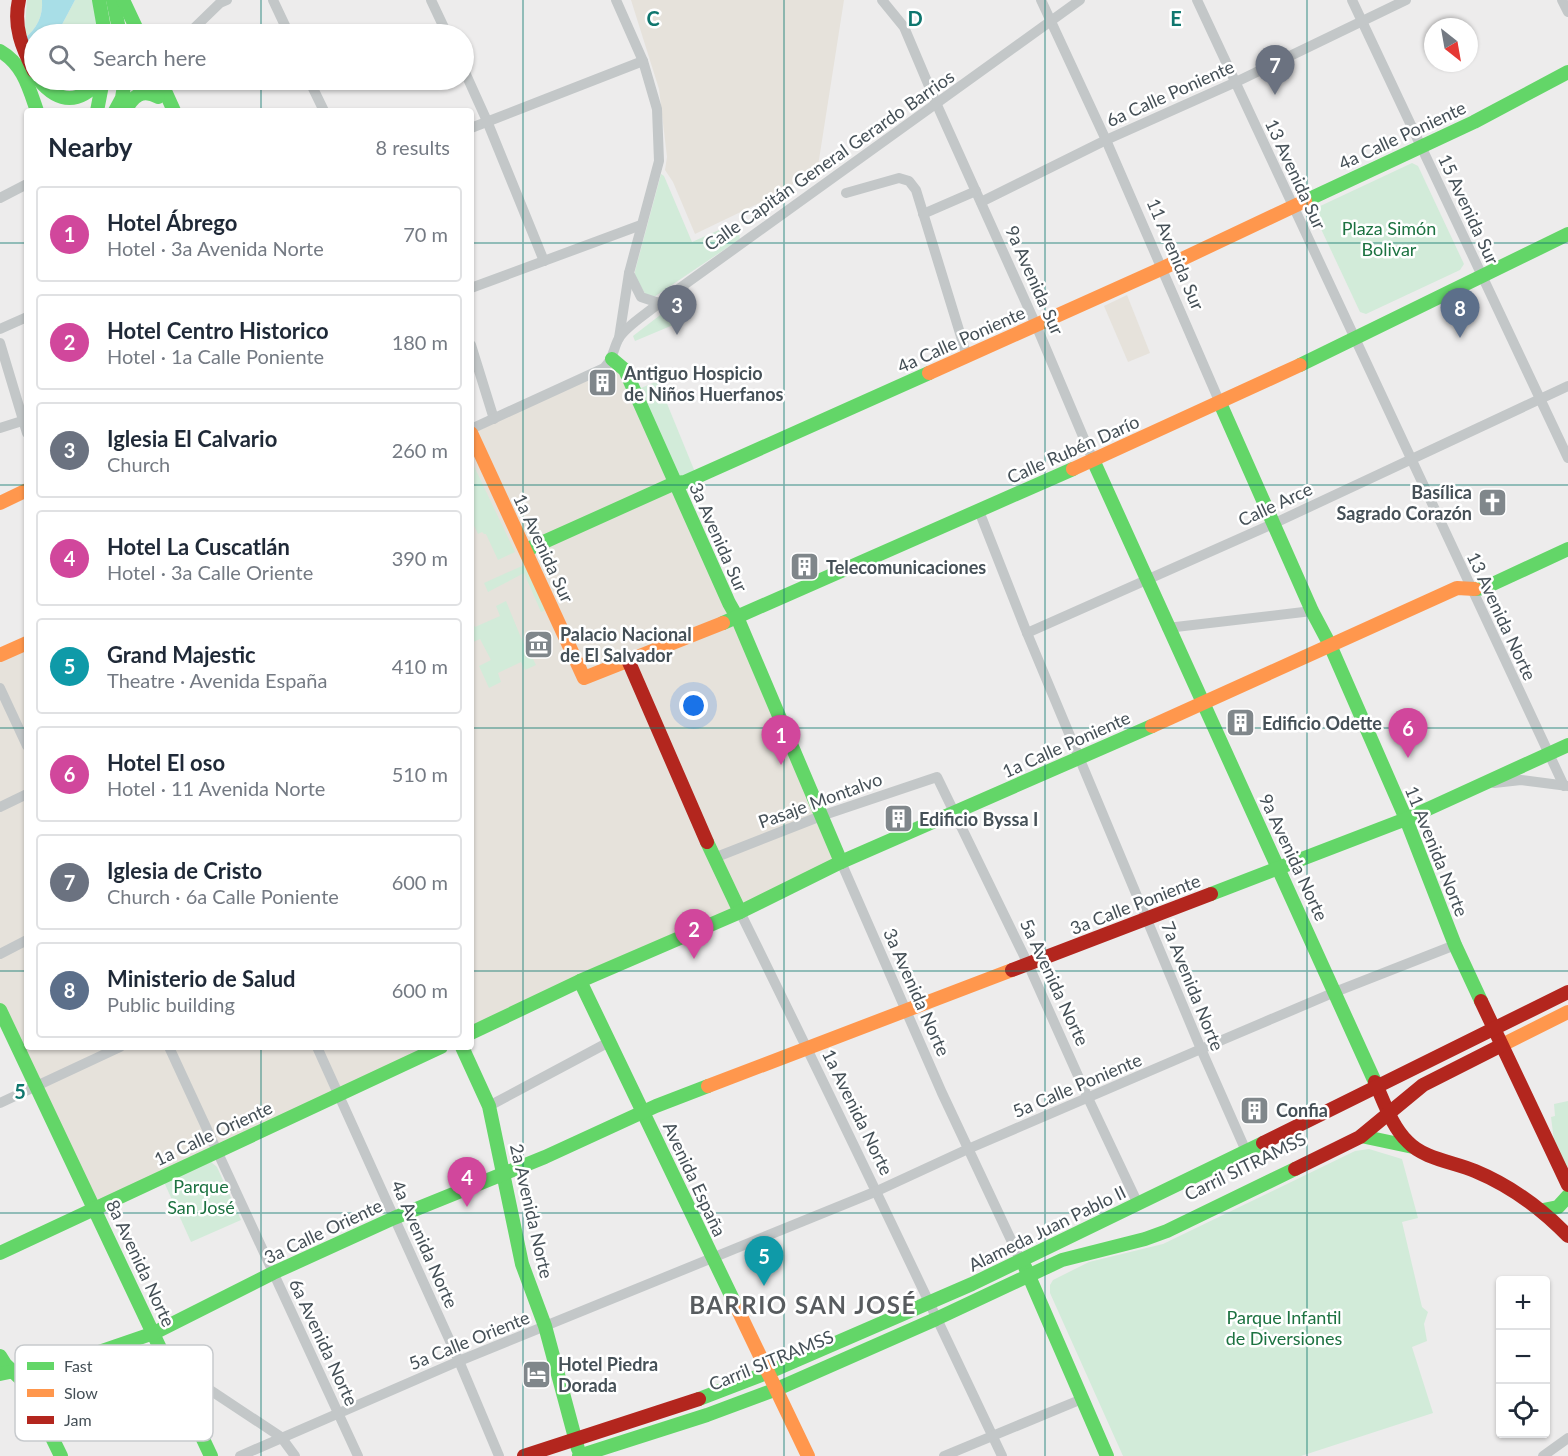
<!DOCTYPE html>
<meta charset="utf-8">
<style>
body{margin:0;font-family:Lato,sans-serif;background:#f2f2f3;color:#1f2937}
.controls{position:absolute;right:18px;bottom:18px;display:grid;overflow:hidden;border-radius:6px;box-shadow:0 2px 4px #0004}
.controls button{width:54px;height:54px;display:grid;place-items:center;padding:0;border:0;border-bottom:2px solid #e0e1e3;background:#fff;color:#1f2937;font:30px sans-serif}
.compass{position:absolute;left:1424px;top:18px;width:54px;height:54px;border-radius:50%;background:#fff;box-shadow:0 2px 4px #0004;rotate:149deg}
.you{position:absolute;left:694px;top:706px;width:21px;height:21px;margin:-15px;border:4px solid #fff;border-radius:50%;background:#1a73e8;box-shadow:0 0 0 9px #1a73e833}
.badge{display:grid;place-items:center;width:39px;height:39px;border-radius:50%;background:#0f766e;color:#fff;font-size:20px;font-weight:700}
.pin{position:absolute;translate:-50% -50px;filter:drop-shadow(0 2px 3px #0008)}
.pin::after{content:'';position:absolute;top:32px;width:21px;height:18px;background:inherit;clip-path:polygon(0 0,100% 0,50% 100%)}
.list{margin:0;padding:0;list-style:none}
h2{display:flex;justify-content:space-between;align-items:center;height:78px;margin:0;padding:0 24px;font-size:26px}
h2 small{font-size:20px;font-weight:400;color:#747a83}
.list li{display:grid;grid-template-columns:39px 1fr auto;gap:18px;align-items:center;box-sizing:border-box;height:96px;margin:0 12px 12px;padding:0 12px;border:2px solid #e0e1e3;border-radius:6px}
.list b{display:block;font-size:22px;white-space:nowrap}
.list p{margin:0;font-size:20px;white-space:nowrap;color:#747a83}
.list em{font-size:20px;font-style:normal;color:#747a83}
.icon{flex:none;width:33px;height:33px;fill:none;stroke:currentColor;stroke-width:2;stroke-linecap:round;stroke-linejoin:round}
.map{position:relative;flex:none;width:1568px;height:1456px;overflow:hidden}
.search{position:absolute;background:#fff;box-shadow:0 2px 4px #0004;left:24px;top:24px;width:450px;height:66px;display:flex;align-items:center;gap:15px;box-sizing:border-box;padding:0 21px;border-radius:33px;color:#747a83;font-size:22px}
.panel{position:absolute;background:#fff;box-shadow:0 2px 4px #0004;left:24px;top:108px;width:450px;height:942px;border-radius:6px}
.map>svg:first-child{display:block}
</style>
<div class="map">
<svg width="1568" height="1456" viewBox="0 0 1568 1456">
<rect width="100%" height="100%" fill="#edecec"/>
<g fill="#e6e2db">
<path d="M 631,0 L 844,0 L 818,166 L 782,192 L 695,234 L 673,182 L 665,170 L 667,157 L 659,89 Z"/>
<path d="M 1127,295 L 1150,353 L 1128,362 L 1104,306 Z"/>
<path d="M 619,364 L 841,862 L 471,1034 L 471,434 Z"/>
<path d="M 27,645 L 27,1047 L 443,1047 L 95,1208 L 0,1008 L 0,657 Z"/>
</g>
<g fill="#d2ebd9">
<path d="M 27,0 L 42,0 C 43,17 37,28 24,39 Z"/>
<path d="M 75,0 L 93,0 L 98,34 L 57,34 Z"/>
<path d="M 1412,163 L 1418,166 L 1464,264 L 1460,270 L 1366,314 L 1360,312 L 1314,214 L 1316,208 Z"/>
<path d="M 661,174 L 664,176 L 692,242 L 737,222 L 740,239 L 654,297 L 646,295 L 635,277 L 635,271 Z"/>
<path d="M 681,299 L 685,307 L 669,315 L 673,325 L 635,341 L 633,336 Z"/>
<path d="M 655,382 L 659,384 L 697,477 L 675,483 L 634,391 Z"/>
<path d="M 471,460 L 515,552 L 498,560 L 486,534 L 484,534 L 482,532 L 478,534 L 471,519 Z"/>
<path d="M 522,566 L 525,566 L 546,610 L 541,612 L 524,573 L 488,592 L 484,583 Z"/>
<path d="M 506,601 L 524,645 L 526,645 L 536,665 L 525,670 L 521,662 L 498,673 L 501,682 L 489,688 L 479,666 L 491,660 L 480,639 L 471,643 L 471,619 L 475,627 L 500,616 L 496,606 Z"/>
<path d="M 1568,1101 L 1568,1173 L 1554,1141 L 1551,1117 L 1555,1116 L 1554,1104 Z"/>
<path d="M 1369,1149 L 1402,1159 L 1418,1218 L 1402,1222 L 1422,1307 L 1428,1312 L 1424,1324 L 1427,1341 L 1412,1347 L 1433,1413 L 1301,1456 L 1123,1456 L 1050,1293 L 1050,1285 L 1053,1280 L 1089,1262 L 1163,1244 L 1355,1151 Z"/>
<path d="M 211,1162 L 217,1167 L 241,1220 L 191,1242 L 164,1182 Z"/>
</g>
<path fill="#a8dee7" d="M 42,0 L 75,0 L 57,34 L 34,34 L 34,59 L 24,39 C 37,28 43,17 42,0 Z"/>
<g fill="none" stroke-linecap="round" stroke-linejoin="round">
<g stroke="#c3c7c8" stroke-width="10">
<path d="M 273,0 L 289,34"/>
<path d="M 431,0 L 447,34"/>
<path d="M 616,0 L 643,61 L 657,109 L 659,161 L 629,273 L 641,297 L 659,303"/>
<path d="M 882,0 L 904,27 L 937,105 L 1036,325 L 1093,460"/>
<path d="M 1041,0 L 1106,140 L 1220,403"/>
<path d="M 1197,0 L 1564,786"/>
<path d="M 1352,0 L 1568,458"/>
<path d="M 1562,0 L 1568,12"/>
<path d="M 188,34 L 220,3 L 227,0"/>
<path d="M 464,70 L 487,121 L 544,261"/>
<path d="M 309,80 L 324,111"/>
<path d="M 471,128 L 643,61"/>
<path d="M 846,193 L 899,178 L 909,181 L 916,190 L 967,356"/>
<path d="M 0,198 L 27,184"/>
<path d="M 981,202 L 1106,140 L 1236,82 L 1406,0"/>
<path d="M 923,214 L 976,191"/>
<path d="M 471,288 L 641,225"/>
<path d="M 0,329 L 27,317"/>
<path d="M 619,338 L 629,273"/>
<path d="M 0,343 L 27,433"/>
<path d="M 471,345 L 494,419"/>
<path d="M 0,428 L 22,421"/>
<path d="M 471,429 L 604,368 C 614,359 613,348 619,338 C 626,326 648,313 659,303 L 1080,0"/>
<path d="M 979,511 L 1027,633 L 1201,1049 L 1246,1151"/>
<path d="M 1167,628 L 1312,611"/>
<path d="M 1027,633 L 1275,523 L 1568,386"/>
<path d="M 0,688 L 27,746"/>
<path d="M 1494,783 L 1521,780 L 1568,786"/>
<path d="M 0,807 L 27,794"/>
<path d="M 714,858 L 821,816 L 937,777 L 1028,964 L 1088,1098 L 1138,1204"/>
<path d="M 841,862 L 942,1093 L 1021,1261"/>
<path d="M 740,912 C 829,1092 916,1274 1002,1456"/>
<path d="M 0,954 L 27,940"/>
<path d="M 169,1047 L 358,1456"/>
<path d="M 317,1047 L 459,1361 L 499,1456"/>
<path d="M 0,1103 L 120,1047"/>
<path d="M 489,1106 L 609,1042"/>
<path d="M 181,1394 L 201,1384 L 281,1437 L 295,1456"/>
<path d="M 240,1456 L 459,1361 L 877,1191 L 968,1149 L 1201,1049 L 1335,992 L 1455,945"/>
<path d="M 944,1456 L 1082,1399"/>
<path d="M 1543,1456 L 1568,1438"/>
</g>
<g stroke="#63d668" stroke-width="14">
<path d="M 99,0 L 105,34"/>
<path d="M 113,0 L 120,34"/>
<path d="M 123,0 L 139,34"/>
<path d="M 0,51 C 23,64 29,88 37,111"/>
<path d="M 39,80 C 59,104 80,104 100,80"/>
<path d="M 160,80 L 174,111"/>
<path d="M 97,111 L 103,80"/>
<path d="M 115,111 L 122,98 L 125,80"/>
<path d="M 125,111 C 133,96 142,88 158,97"/>
<path d="M 1305,201 L 1474,122 L 1568,72"/>
<path d="M 612,359 L 625,370 L 729,603 L 737,617 L 841,862"/>
<path d="M 1300,365 L 1568,234"/>
<path d="M 1220,403 L 1312,611 L 1330,645 L 1406,819 L 1455,945 L 1481,1001"/>
<path d="M 1093,460 L 1375,1082"/>
<path d="M 526,550 L 675,483 L 685,482 L 929,373"/>
<path d="M 1475,589 L 1484,588 L 1568,549"/>
<path d="M 723,623 L 1073,469"/>
<path d="M 707,842 L 740,912"/>
<path d="M 1211,894 L 1406,819 L 1568,745"/>
<path d="M 580,981 L 738,1310"/>
<path d="M 0,1010 L 211,1456"/>
<path d="M 471,1033 L 580,981 L 740,912 L 841,862 L 1152,726"/>
<path d="M 462,1047 L 489,1106 L 522,1264 L 545,1326 L 578,1449"/>
<path d="M 1361,1136 L 1413,1147"/>
<path d="M 1543,1210 L 1558,1207 L 1568,1196"/>
<path d="M 0,1253 L 441,1047"/>
<path d="M 1025,1267 L 1107,1456"/>
<path d="M 0,1356 L 5,1364 L 26,1384 L 61,1456"/>
<path d="M 0,1374 L 87,1356 L 154,1333 L 273,1273 L 394,1218 L 545,1157 L 656,1106 L 708,1086"/>
<path d="M 699,1399 L 769,1372 L 972,1284 L 1263,1143"/>
<path d="M 579,1456 L 707,1415 L 777,1389 L 936,1319 L 1062,1260 L 1145,1239 L 1167,1231 L 1295,1169"/>
</g>
<g stroke="#ff974d" stroke-width="14">
<path d="M 929,373 L 1163,268 L 1305,201"/>
<path d="M 471,433 L 584,678 L 723,623"/>
<path d="M 1073,469 L 1300,365"/>
<path d="M 0,503 L 27,490"/>
<path d="M 0,655 L 27,643"/>
<path d="M 1152,726 L 1457,588 L 1475,589"/>
<path d="M 1500,1046 L 1568,1012"/>
<path d="M 708,1086 L 1012,970"/>
<path d="M 738,1310 L 808,1456"/>
</g>
<g stroke="#b3261e" stroke-width="14">
<path d="M 19,0 C 13,26 22,48 34,71"/>
<path d="M 628,660 L 707,842"/>
<path d="M 1012,970 L 1211,894"/>
<path d="M 1481,1001 L 1568,1185"/>
<path d="M 1375,1082 C 1384,1102 1392,1127 1408,1142 C 1424,1159 1454,1162 1475,1171 C 1511,1186 1541,1208 1568,1236"/>
<path d="M 1263,1143 L 1568,992"/>
<path d="M 1295,1169 L 1360,1137 L 1423,1085 L 1500,1046"/>
<path d="M 524,1456 L 699,1399"/>
</g>
</g>
<path fill="none" stroke="#0f766e" stroke-width="1.5" stroke-opacity="0.55" d="M 261,0 L 261,34M 523,0 L 523,1456M 784,0 L 784,1456M 1045,0 L 1045,1456M 1307,0 L 1307,1456M 261,80 L 261,111M 0,243 L 27,243M 471,243 L 1568,243M 0,485 L 27,485M 471,485 L 1568,485M 0,728 L 27,728M 471,728 L 1568,728M 0,971 L 27,971M 471,971 L 1568,971M 261,1047 L 261,1456M 0,1213 L 1568,1213"/>
<defs>
<symbol id="building-square" viewBox="-11 -11 22 22"><rect x="-9" y="-9" width="18" height="18" rx="4" fill="#80878b" stroke="#fff"/><path d="M-4-6H4V6H1V3H-1V6H-4ZM-2.5-4.3h1.7v1.8h-1.7ZM.8-4.3h1.7v1.8H.8ZM-2.5-1h1.7V.8h-1.7ZM.8-1h1.7V.8H.8Z" fill="#fff"/></symbol>
<symbol id="church-square" viewBox="-11 -11 22 22"><rect x="-9" y="-9" width="18" height="18" rx="4" fill="#80878b" stroke="#fff"/><path d="M-1.2-6h2.4v3.5h3.3v2.4h-3.3V6h-2.4V-.1h-3.3v-2.4h3.3Z" fill="#fff"/></symbol>
<symbol id="museum-square" viewBox="-11 -11 22 22"><rect x="-9" y="-9" width="18" height="18" rx="4" fill="#80878b" stroke="#fff"/><path d="M0-6L6-3V-2H-6V-3ZM-5-1h2V3h-2ZM-1-1h2V3h-2ZM3-1h2V3H3ZM-6 4H6V6H-6Z" fill="#fff"/></symbol>
<symbol id="hotel-square" viewBox="-11 -11 22 22"><rect x="-9" y="-9" width="18" height="18" rx="4" fill="#80878b" stroke="#fff"/><path d="M-6-4.5h1.5V1H6V5H4.5V3h-9V5H-6ZM-4 0a1.8 1.8 0 1 1 3.6 0ZM.5 0V-2.5h3Q6-2.5 6 0Z" fill="#fff"/></symbol>
</defs>
<g fill-rule="evenodd">
<use href="#building-square" x="586" y="366" width="33" height="33"/>
<use href="#church-square" x="1476" y="486" width="33" height="33"/>
<use href="#building-square" x="788" y="550" width="33" height="33"/>
<use href="#museum-square" x="522" y="628" width="33" height="33"/>
<use href="#building-square" x="1224" y="706" width="33" height="33"/>
<use href="#building-square" x="882" y="802" width="33" height="33"/>
<use href="#building-square" x="1238" y="1094" width="33" height="33"/>
<use href="#hotel-square" x="520" y="1358" width="33" height="33"/>
</g>
<g text-anchor="middle" dominant-baseline="central" stroke-width="5" stroke-linejoin="round" paint-order="stroke">
<g font-size="18" fill="#455057" stroke="#fff">
<text transform="translate(1170 93) rotate(-24)">6a Calle Poniente</text>
<text transform="translate(1402 135) rotate(-25)">4a Calle Poniente</text>
<text transform="translate(829 160) rotate(-35)">Calle Capitán General Gerardo Barrios</text>
<text transform="translate(1296 174) rotate(65)">13 Avenida Sur</text>
<text transform="translate(1469 209) rotate(65)">15 Avenida Sur</text>
<text transform="translate(1176 254) rotate(67)">11 Avenida Sur</text>
<text transform="translate(1035 280) rotate(66)">9a Avenida Sur</text>
<text transform="translate(961 339) rotate(-24)">4a Calle Poniente</text>
<text transform="translate(1073 449) rotate(-24)">Calle Rubén Darío</text>
<text transform="translate(1275 504) rotate(-25)">Calle Arce</text>
<text transform="translate(719 537) rotate(66)">3a Avenida Sur</text>
<text transform="translate(544 548) rotate(65)">1a Avenida Sur</text>
<text transform="translate(1502 616) rotate(65)">13 Avenida Norte</text>
<text transform="translate(1066 744) rotate(-24)">1a Calle Poniente</text>
<text transform="translate(820 800) rotate(-20)">Pasaje Montalvo</text>
<text transform="translate(1437 851) rotate(68)">11 Avenida Norte</text>
<text transform="translate(1294 857) rotate(65)">9a Avenida Norte</text>
<text transform="translate(1135 904) rotate(-21)">3a Calle Poniente</text>
<text transform="translate(1055 982) rotate(65)">5a Avenida Norte</text>
<text transform="translate(1193 986) rotate(68)">7a Avenida Norte</text>
<text transform="translate(917 992) rotate(66)">3a Avenida Norte</text>
<text transform="translate(1077 1085) rotate(-23)">5a Calle Poniente</text>
<text transform="translate(858 1112) rotate(64)">1a Avenida Norte</text>
<text transform="translate(213 1133) rotate(-25)">1a Calle Oriente</text>
<text transform="translate(1245 1166) rotate(-26)">Carril SITRAMSS</text>
<text transform="translate(695 1179) rotate(65)">Avenida España</text>
<text transform="translate(532 1211) rotate(77)">2a Avenida Norte</text>
<text transform="translate(1047 1228) rotate(-26)">Alameda Juan Pablo II</text>
<text transform="translate(323 1231) rotate(-25)">3a Calle Oriente</text>
<text transform="translate(425 1244) rotate(66)">4a Avenida Norte</text>
<text transform="translate(141 1263) rotate(65)">8a Avenida Norte</text>
<text transform="translate(469 1340) rotate(-22)">5a Calle Oriente</text>
<text transform="translate(324 1342) rotate(65)">6a Avenida Norte</text>
<text transform="translate(771 1360) rotate(-22)">Carril SITRAMSS</text>
</g>
<g font-size="18" fill="#1c7241" stroke="#fff">
<text x="1389" y="228">Plaza Simón<tspan x="1389" dy="21">Bolivar</tspan></text>
<text x="201" y="1186">Parque<tspan x="201" dy="21">San José</tspan></text>
<text x="1284" y="1317">Parque Infantil<tspan x="1284" dy="21">de Diversiones</tspan></text>
</g>
<g font-size="18" font-weight="bold" fill="#455057" stroke="#fff" text-anchor="start">
<text x="624" y="373">Antiguo Hospicio<tspan x="624" dy="21">de Niños Huerfanos</tspan></text>
<text x="1472" y="492" text-anchor="end">Basílica<tspan x="1472" dy="21">Sagrado Corazón</tspan></text>
<text x="826" y="567">Telecomunicaciones</text>
<text x="560" y="634">Palacio Nacional<tspan x="560" dy="21">de El Salvador</tspan></text>
<text x="1262" y="723">Edificio Odette</text>
<text x="919" y="819">Edificio Byssa I</text>
<text x="1276" y="1110">Confia</text>
<text x="558" y="1364">Hotel Piedra<tspan x="558" dy="21">Dorada</tspan></text>
</g>
<g font-size="24" font-weight="bold" letter-spacing="1.5" fill="#585c5f" stroke="#fff">
<text x="803" y="1304">BARRIO SAN JOSÉ</text>
</g>
</g>
<rect x="15" y="1345" width="198" height="96" rx="9" fill="#fff" stroke="#c7cacd" stroke-width="1.5"/>
<rect x="27" y="1362" width="27" height="8" fill="#63d668"/>
<rect x="27" y="1389" width="27" height="8" fill="#ff974d"/>
<rect x="27" y="1416" width="27" height="8" fill="#b3261e"/>
<g font-size="16" fill="#455057">
<text x="64" y="1372">Fast</text>
<text x="64" y="1399">Slow</text>
<text x="64" y="1426">Jam</text>
</g>
<g font-size="20" text-anchor="middle" font-weight="bold" fill="#0f766e" stroke="#fff" stroke-width="5" stroke-linejoin="round" paint-order="stroke">
<text x="653" y="26">C</text>
<text x="915" y="26">D</text>
<text x="1176" y="26">E</text>
<text x="20" y="1099">5</text>
</g>
</svg>
<div class="controls">
<button>+</button>
<button>−</button>
<button><svg class="icon" aria-label="locate" viewBox="0 0 24 24"><circle cx="12" cy="12" r="6"/><path d="M12 2v4M12 18v4M2 12h4M18 12h4"/></svg></button>
</div>
<svg class="compass" viewBox="-18 -18 36 36"><path d="M0-13l5 13h-10z" fill="#e53935"/><path d="M0 13l5-13h-10z" fill="#747a83"/></svg>
<div class="you"></div>
<div class="pin badge" style="left:781px;top:765px;background:#d1479c">1</div>
<div class="pin badge" style="left:694px;top:959px;background:#d1479c">2</div>
<div class="pin badge" style="left:677px;top:335px;background:#6b7280">3</div>
<div class="pin badge" style="left:467px;top:1207px;background:#d1479c">4</div>
<div class="pin badge" style="left:764px;top:1286px;background:#0f9aa8">5</div>
<div class="pin badge" style="left:1408px;top:758px;background:#d1479c">6</div>
<div class="pin badge" style="left:1275px;top:95px;background:#6b7280">7</div>
<div class="pin badge" style="left:1460px;top:338px;background:#5c6f8a">8</div>
<div class="search"><svg class="icon" aria-label="search" viewBox="0 0 24 24"><circle cx="10" cy="10" r="6"/><path d="M15 15l6 6"/></svg>Search here</div>
<section class="panel">
<h2>Nearby<small>8 results</small></h2>
<ul class="list">
<li><span class="badge" style="background:#d1479c">1</span><div><b>Hotel Ábrego</b><p>Hotel · 3a Avenida Norte</p></div><em>70 m</em></li>
<li><span class="badge" style="background:#d1479c">2</span><div><b>Hotel Centro Historico</b><p>Hotel · 1a Calle Poniente</p></div><em>180 m</em></li>
<li><span class="badge" style="background:#6b7280">3</span><div><b>Iglesia El Calvario</b><p>Church</p></div><em>260 m</em></li>
<li><span class="badge" style="background:#d1479c">4</span><div><b>Hotel La Cuscatlán</b><p>Hotel · 3a Calle Oriente</p></div><em>390 m</em></li>
<li><span class="badge" style="background:#0f9aa8">5</span><div><b>Grand Majestic</b><p>Theatre · Avenida España</p></div><em>410 m</em></li>
<li><span class="badge" style="background:#d1479c">6</span><div><b>Hotel El oso</b><p>Hotel · 11 Avenida Norte</p></div><em>510 m</em></li>
<li><span class="badge" style="background:#6b7280">7</span><div><b>Iglesia de Cristo</b><p>Church · 6a Calle Poniente</p></div><em>600 m</em></li>
<li><span class="badge" style="background:#5c6f8a">8</span><div><b>Ministerio de Salud</b><p>Public building</p></div><em>600 m</em></li>
</ul>
</section>
</div>
